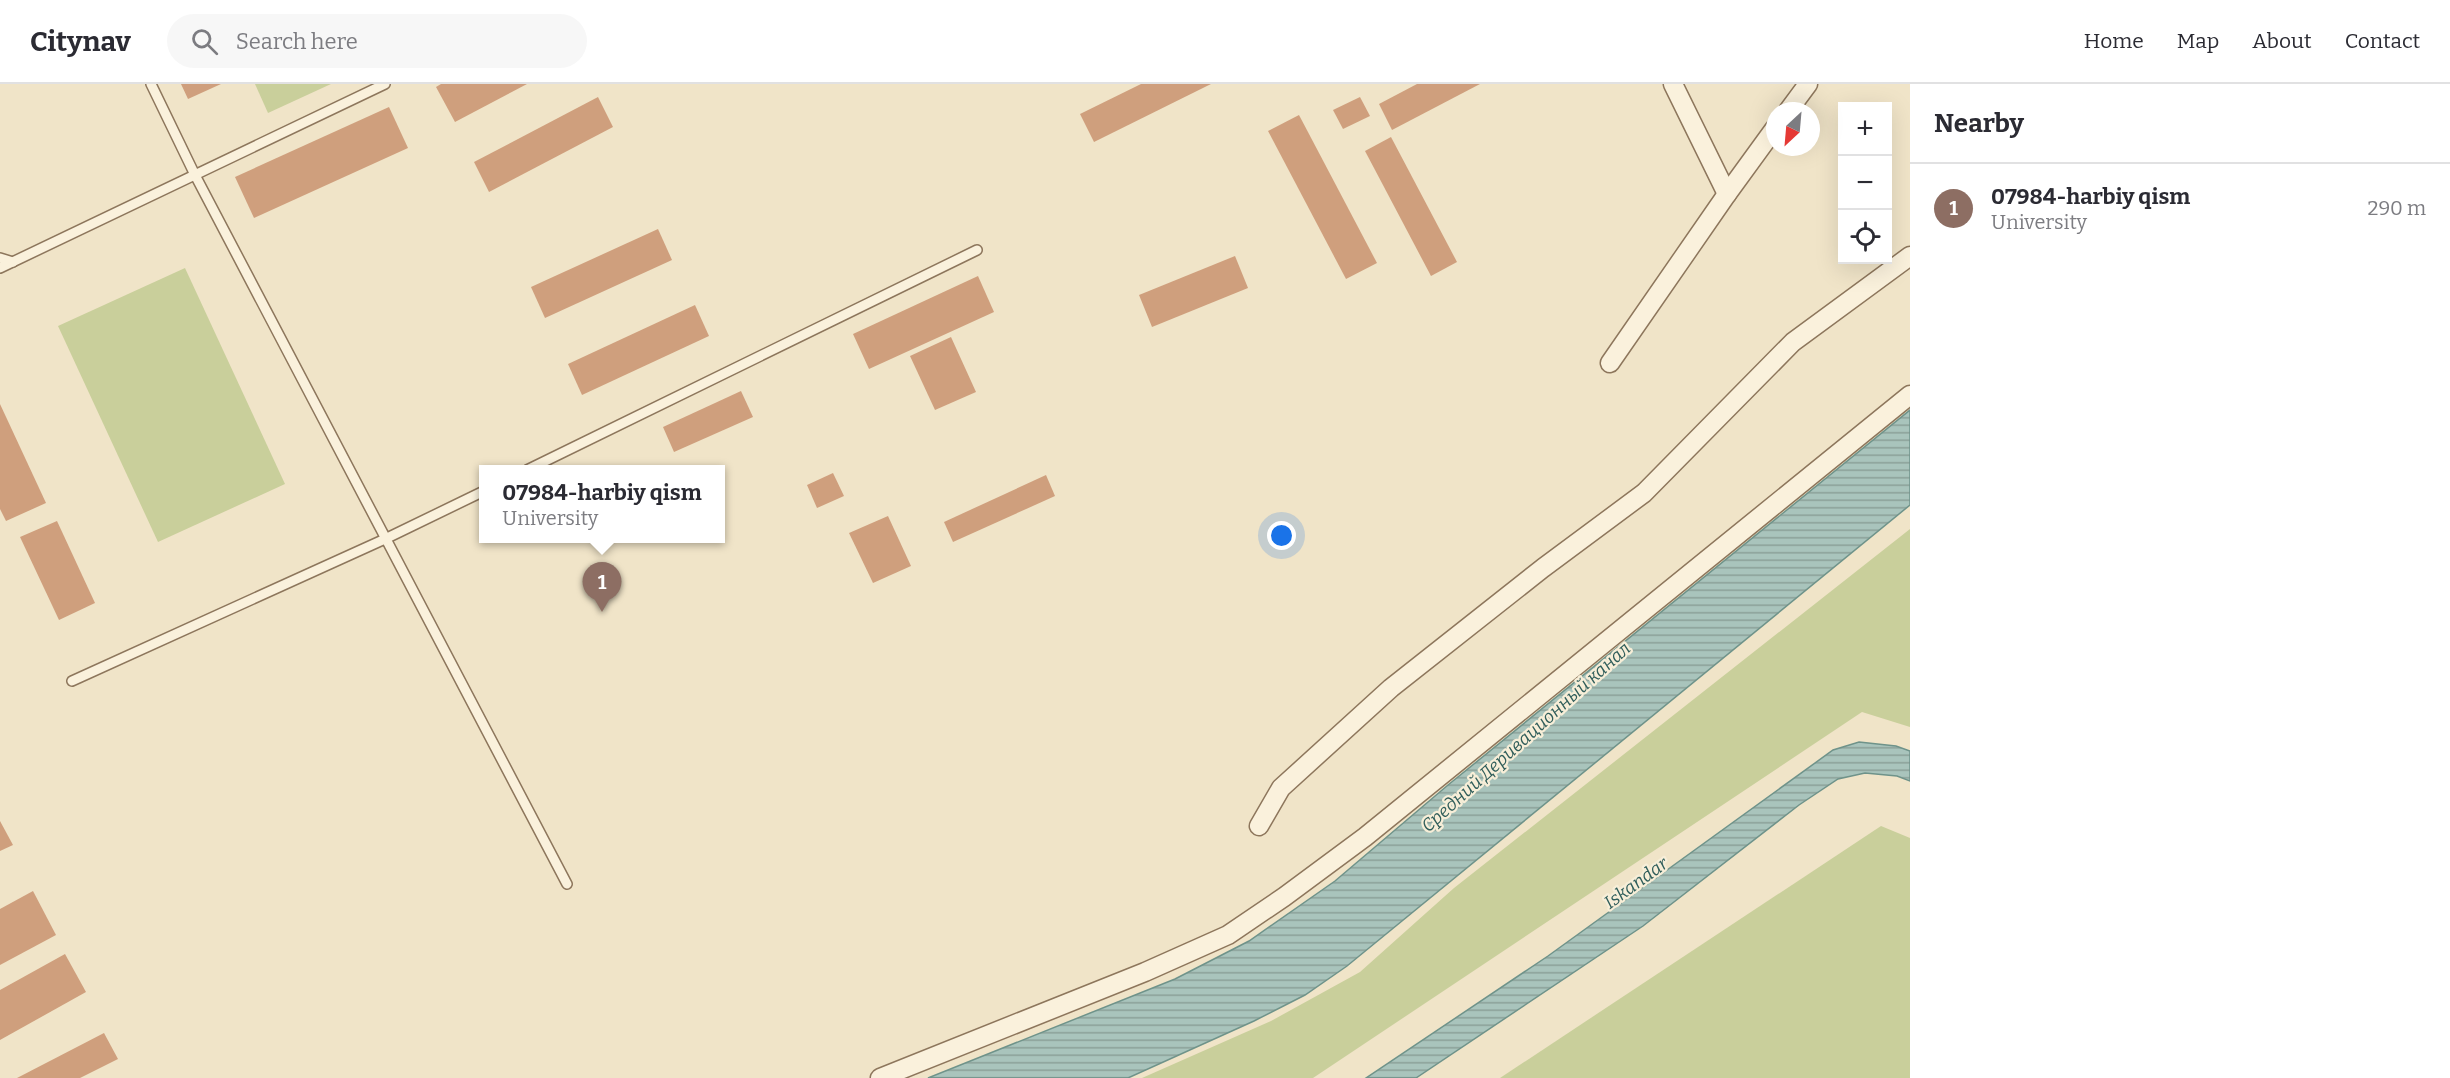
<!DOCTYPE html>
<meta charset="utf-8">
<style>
body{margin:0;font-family:Bitter,serif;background:#f7f7f7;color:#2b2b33}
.controls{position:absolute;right:18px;top:18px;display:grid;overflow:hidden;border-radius:0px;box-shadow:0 6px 24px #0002}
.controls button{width:54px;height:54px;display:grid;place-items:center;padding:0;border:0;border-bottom:2px solid #e1e1e2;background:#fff;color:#2b2b33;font:30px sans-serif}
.compass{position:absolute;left:1766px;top:18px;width:54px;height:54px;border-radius:50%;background:#fff;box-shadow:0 6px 24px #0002;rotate:206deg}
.you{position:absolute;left:1282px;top:452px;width:21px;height:21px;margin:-15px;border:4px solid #fff;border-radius:50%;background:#1a73e8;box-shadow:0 0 0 9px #1a73e833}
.badge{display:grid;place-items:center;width:39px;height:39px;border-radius:50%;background:#9e2a2b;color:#fff;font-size:20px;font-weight:700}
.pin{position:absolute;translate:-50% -50px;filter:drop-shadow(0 2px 3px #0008)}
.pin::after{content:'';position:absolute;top:32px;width:21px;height:18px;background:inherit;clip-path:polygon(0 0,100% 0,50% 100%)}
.popup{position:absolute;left:479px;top:381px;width:246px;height:78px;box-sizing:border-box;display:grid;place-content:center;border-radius:0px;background:#fff;filter:drop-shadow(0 2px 4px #0005);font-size:20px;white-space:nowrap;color:#7c7c81}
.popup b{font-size:22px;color:#2b2b33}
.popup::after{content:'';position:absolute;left:50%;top:100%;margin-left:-12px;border:12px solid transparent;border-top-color:#fff}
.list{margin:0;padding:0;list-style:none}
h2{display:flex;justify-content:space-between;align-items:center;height:78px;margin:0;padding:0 24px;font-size:26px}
h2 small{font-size:20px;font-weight:400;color:#7c7c81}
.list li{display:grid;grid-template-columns:39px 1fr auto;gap:18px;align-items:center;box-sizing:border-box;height:90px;padding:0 24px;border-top:2px solid #e1e1e2}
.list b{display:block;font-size:22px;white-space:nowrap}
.list p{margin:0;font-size:20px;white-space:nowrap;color:#7c7c81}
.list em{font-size:20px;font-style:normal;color:#7c7c81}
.icon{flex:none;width:33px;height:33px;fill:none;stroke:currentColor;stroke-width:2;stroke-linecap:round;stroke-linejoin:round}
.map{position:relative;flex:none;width:1910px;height:994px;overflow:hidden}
header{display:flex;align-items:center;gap:36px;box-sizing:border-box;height:84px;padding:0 30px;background:#fff;border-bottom:2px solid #e1e1e2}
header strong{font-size:28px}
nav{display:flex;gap:33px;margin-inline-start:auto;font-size:21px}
.search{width:420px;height:54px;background:#f7f7f7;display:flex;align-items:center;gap:15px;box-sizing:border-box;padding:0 21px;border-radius:33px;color:#7c7c81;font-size:22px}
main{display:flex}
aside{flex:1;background:#fff}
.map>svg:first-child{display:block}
</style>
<header>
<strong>Citynav</strong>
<div class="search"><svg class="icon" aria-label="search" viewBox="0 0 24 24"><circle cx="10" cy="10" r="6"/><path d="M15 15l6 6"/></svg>Search here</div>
<nav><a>Home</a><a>Map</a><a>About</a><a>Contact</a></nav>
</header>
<main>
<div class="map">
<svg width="1910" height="994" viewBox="0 0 1910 994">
<defs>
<pattern id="water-rules" width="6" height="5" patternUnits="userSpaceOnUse" patternTransform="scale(1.5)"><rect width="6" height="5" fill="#a9c4bc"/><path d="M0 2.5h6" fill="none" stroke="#8ba098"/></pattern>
</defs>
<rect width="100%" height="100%" fill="#f0e4c8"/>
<g fill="#c9cf9b">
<path d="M 255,0 L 331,0 L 268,29 Z"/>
<path d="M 185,184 L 285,400 L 158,458 L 58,242 Z"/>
<path d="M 1910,445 L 1910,643 L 1862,628 L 1313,994 L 1142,994 L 1271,937 L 1360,888 L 1454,804 Z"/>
<path d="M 1881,742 L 1910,754 L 1910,994 L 1500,994 Z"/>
</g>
<g fill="url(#water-rules)" stroke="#6f938a" stroke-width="1.5">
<path d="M 1910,326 L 1910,421 L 1347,882 L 1305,911 L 1254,937 L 1128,994 L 928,994 L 1175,895 L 1249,857 L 1335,797 L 1448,701 Z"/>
<path d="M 1859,658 L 1896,662 L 1910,667 L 1910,697 L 1897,692 L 1865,689 L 1838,695 L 1799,721 L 1643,842 L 1416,994 L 1366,994 L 1548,872 L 1833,666 Z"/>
</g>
<g fill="#cf9f7d">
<path d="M 181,0 L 221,0 L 188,15 Z"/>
<path d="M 441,0 L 527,0 L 455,38 L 436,3 Z"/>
<path d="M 1141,0 L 1211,0 L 1094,58 L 1080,30 Z"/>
<path d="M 1417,0 L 1480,0 L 1392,46 L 1379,20 Z"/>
<path d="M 598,13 L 613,43 L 489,108 L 474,78 Z"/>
<path d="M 1360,13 L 1370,32 L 1343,45 L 1333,26 Z"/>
<path d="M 389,23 L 408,64 L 254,134 L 235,93 Z"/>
<path d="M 1299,31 L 1377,179 L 1346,195 L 1268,47 Z"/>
<path d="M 1391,53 L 1457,178 L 1431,192 L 1365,67 Z"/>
<path d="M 658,145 L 672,176 L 545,234 L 531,203 Z"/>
<path d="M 1235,172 L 1248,204 L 1152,243 L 1139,211 Z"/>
<path d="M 978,192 L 994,228 L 869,285 L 853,250 Z"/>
<path d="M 695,221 L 709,252 L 582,311 L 568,280 Z"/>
<path d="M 951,253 L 976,308 L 935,326 L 910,272 Z"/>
<path d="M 741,307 L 753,333 L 674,368 L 663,343 Z"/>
<path d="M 0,320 L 46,419 L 6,437 L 0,425 Z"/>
<path d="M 833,389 L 844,412 L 817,424 L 807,401 Z"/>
<path d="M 1046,391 L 1055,412 L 953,458 L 944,438 Z"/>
<path d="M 888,432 L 911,482 L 873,499 L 849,449 Z"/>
<path d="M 57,437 L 95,519 L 59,536 L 20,453 Z"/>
<path d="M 0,737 L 13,761 L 0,767 Z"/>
<path d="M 33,807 L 56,851 L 0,881 L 0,825 Z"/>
<path d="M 65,870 L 86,908 L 0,956 L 0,906 Z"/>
<path d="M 104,949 L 118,975 L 80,994 L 17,994 Z"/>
</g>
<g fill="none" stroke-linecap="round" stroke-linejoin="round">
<defs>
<g id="service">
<path d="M 151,0 L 195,91 L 567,800"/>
<path d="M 0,174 L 13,178"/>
<path d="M 0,184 L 385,0"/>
<path d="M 527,386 L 977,166"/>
<path d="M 72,597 L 385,455 L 484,407"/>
</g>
<g id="minor">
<path d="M 1673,0 L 1727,110"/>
<path d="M 1788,27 L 1808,0"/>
<path d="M 1610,279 L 1727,110 L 1775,44"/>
<path d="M 1259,742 L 1281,704 L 1391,604 L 1543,484 L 1644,409 L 1793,258 L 1910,172"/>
<path d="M 880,994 L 1145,888 L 1228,851 L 1284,813 L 1365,753 L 1910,311"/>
</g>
</defs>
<use href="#service" stroke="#8d765c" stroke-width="12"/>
<use href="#minor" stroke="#8d765c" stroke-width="21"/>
<use href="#service" stroke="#faf1dc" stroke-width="9"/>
<use href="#minor" stroke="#faf1dc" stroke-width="18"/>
</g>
<g text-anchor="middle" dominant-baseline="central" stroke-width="4.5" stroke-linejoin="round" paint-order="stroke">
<g font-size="18" font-style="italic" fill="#2f5d5a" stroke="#f7eed8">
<text transform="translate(1526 653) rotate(-42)">Средний Деривационный канал</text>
<text transform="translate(1636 799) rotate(-36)">Iskandar</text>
</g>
</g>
</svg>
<div class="controls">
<button>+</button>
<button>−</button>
<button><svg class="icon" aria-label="locate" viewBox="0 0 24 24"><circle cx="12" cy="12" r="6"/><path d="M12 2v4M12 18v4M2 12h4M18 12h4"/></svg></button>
</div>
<svg class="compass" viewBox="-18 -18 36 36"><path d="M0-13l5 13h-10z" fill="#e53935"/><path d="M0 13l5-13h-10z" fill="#7c7c81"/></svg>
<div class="you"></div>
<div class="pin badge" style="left:602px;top:528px;background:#8d6e63">1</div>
<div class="popup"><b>07984-harbiy qism</b>University</div>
</div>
<aside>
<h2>Nearby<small></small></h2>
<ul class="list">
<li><span class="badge" style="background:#8d6e63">1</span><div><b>07984-harbiy qism</b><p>University</p></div><em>290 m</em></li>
</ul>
</aside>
</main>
